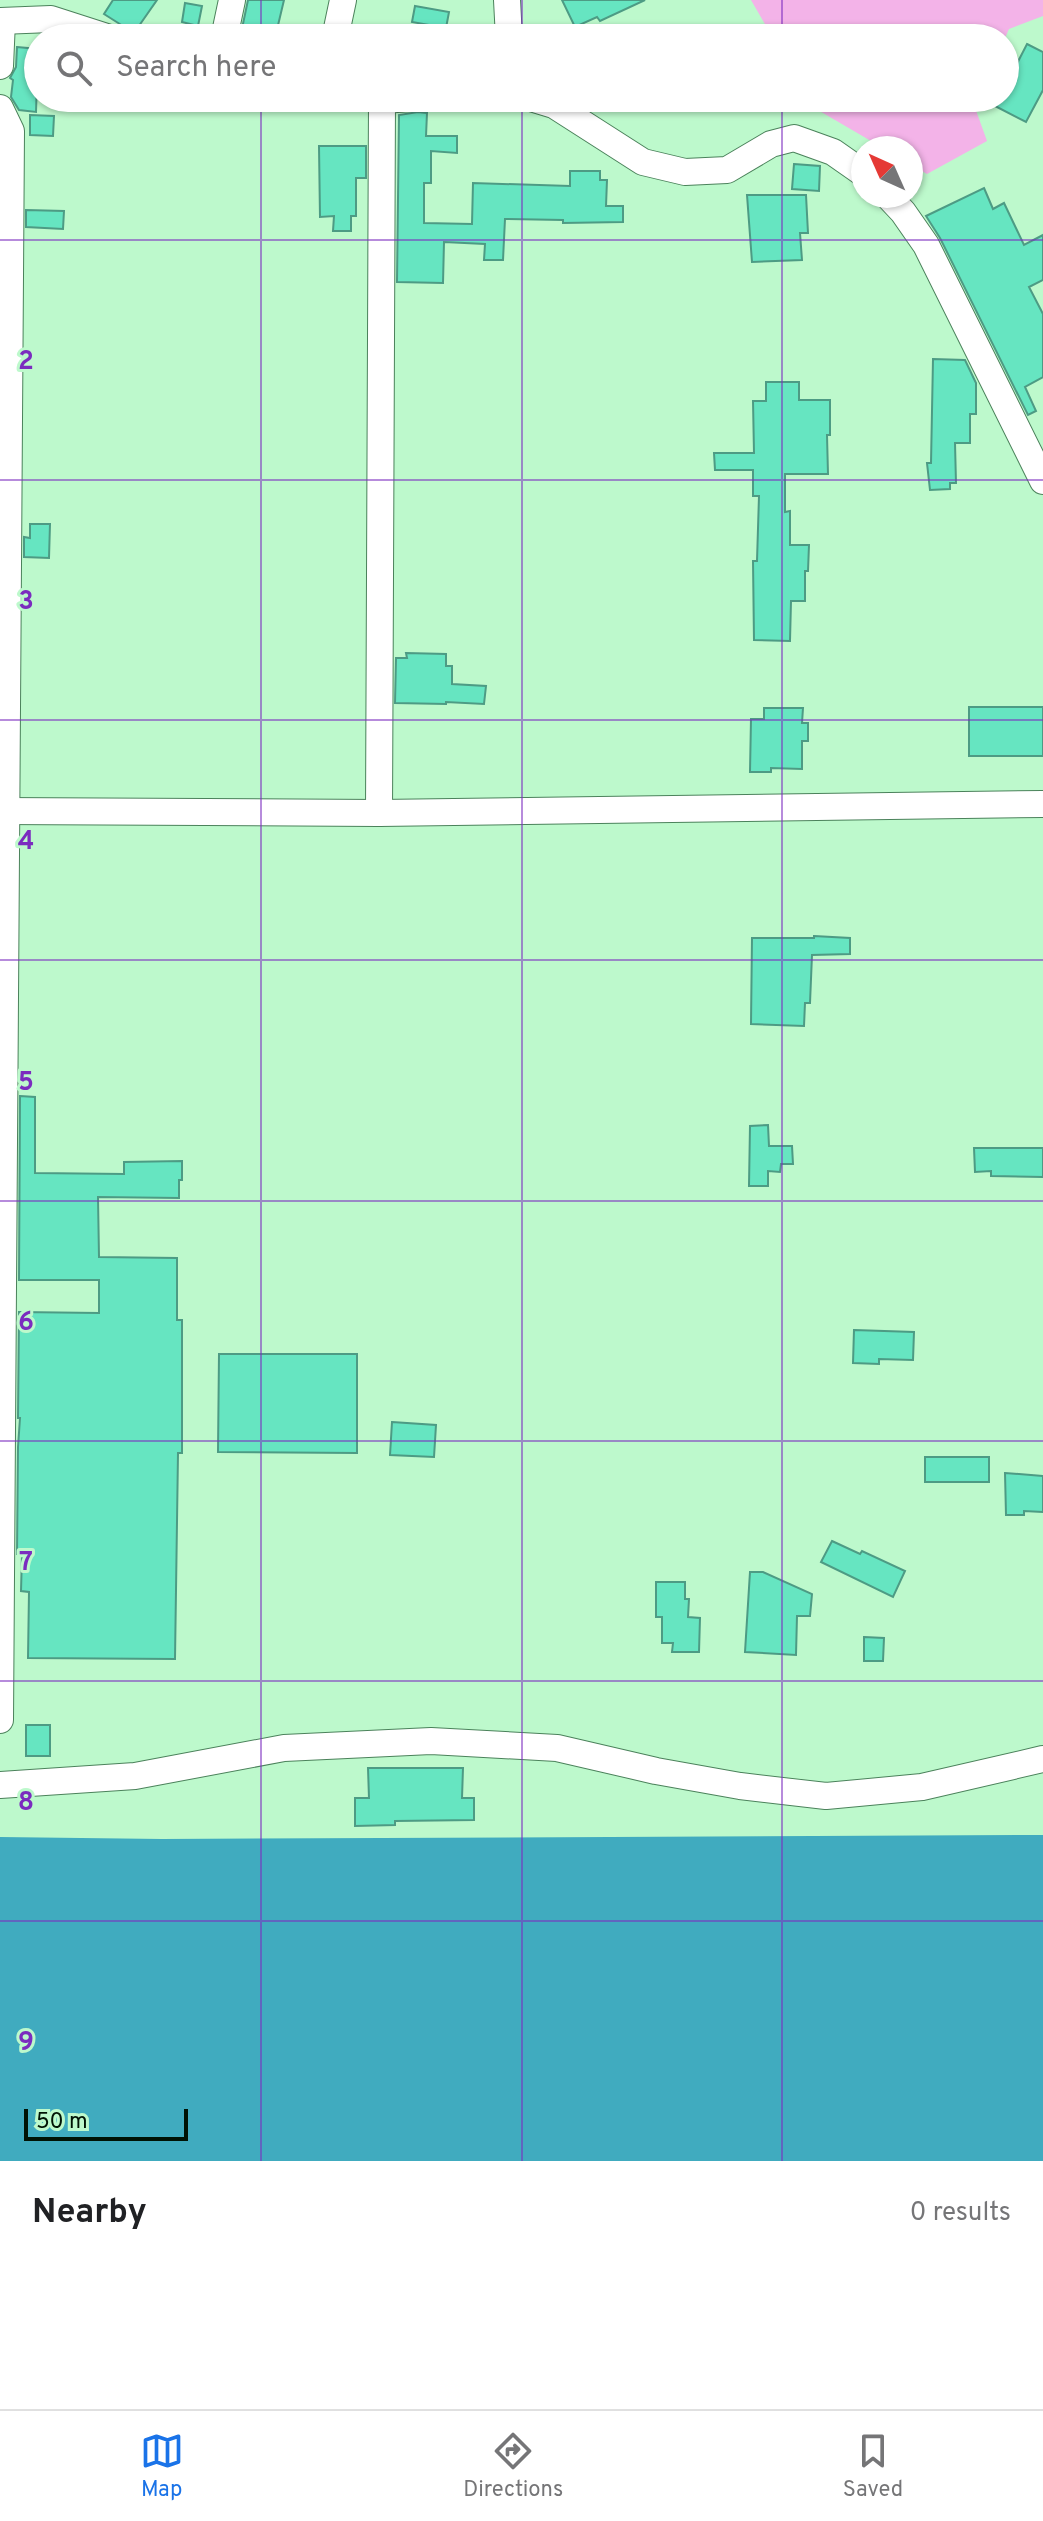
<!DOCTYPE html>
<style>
body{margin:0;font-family:Overpass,sans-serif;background:#f2f2f2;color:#202124}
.compass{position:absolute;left:851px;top:136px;width:72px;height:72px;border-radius:50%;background:#fff;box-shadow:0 2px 6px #0004;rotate:315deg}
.scale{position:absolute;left:24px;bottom:20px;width:164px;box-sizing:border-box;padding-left:8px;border:4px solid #001305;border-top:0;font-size:22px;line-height:28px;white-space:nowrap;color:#001305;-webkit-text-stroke:6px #bdf9cc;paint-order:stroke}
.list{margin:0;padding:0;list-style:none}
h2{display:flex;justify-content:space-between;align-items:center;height:104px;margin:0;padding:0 32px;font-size:34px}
h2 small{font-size:26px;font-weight:400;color:#757577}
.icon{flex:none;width:44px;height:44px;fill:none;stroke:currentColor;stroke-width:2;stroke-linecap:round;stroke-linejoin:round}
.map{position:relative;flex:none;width:1043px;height:2161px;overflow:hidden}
.search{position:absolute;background:#fff;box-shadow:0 2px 6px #0004;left:24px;right:24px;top:24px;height:88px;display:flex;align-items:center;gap:20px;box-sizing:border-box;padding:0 28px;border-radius:44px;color:#757577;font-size:30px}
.sheet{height:248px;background:#fff}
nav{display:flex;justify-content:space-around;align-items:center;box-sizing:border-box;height:112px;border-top:2px solid #e0e0e0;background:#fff;font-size:22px;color:#757577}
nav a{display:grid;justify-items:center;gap:4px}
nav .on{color:#1a73e8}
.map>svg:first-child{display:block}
</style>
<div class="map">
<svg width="1043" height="2161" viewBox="0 0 1043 2161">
<rect width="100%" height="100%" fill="#bdf9cc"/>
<g fill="#f3b3e8">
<path d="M 751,0 L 1043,0 L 1043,16 L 1009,29 L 1005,38 L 773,38 Z"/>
<path d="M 807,98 L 975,98 L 973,102 L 987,141 L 927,174 L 911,165 L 911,148 L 883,148 L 811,106 Z"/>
</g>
<path fill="#40abbf" d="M 1043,1835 L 1043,2161 L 0,2161 L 0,1837 L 162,1839 Z"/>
<g fill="#66e5c1" stroke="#4d9b84" stroke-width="2">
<path d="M 113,0 L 157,0 L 134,33 L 104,14 Z"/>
<path d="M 248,0 L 284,0 L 275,38 L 240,38 Z"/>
<path d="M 562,0 L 645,0 L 600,21 L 597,17 L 575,27 Z"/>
<path d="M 185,3 L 202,6 L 198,26 L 182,22 Z"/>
<path d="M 415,6 L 449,12 L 446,28 L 412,22 Z"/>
<path d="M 1027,44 L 1043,52 L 1043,90 L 1026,122 L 995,106 L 999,98 L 1005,98 L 1005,87 Z"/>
<path d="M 17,47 L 38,49 L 36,112 L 19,110 L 11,97 L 13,80 L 10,78 L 16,67 Z"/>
<path d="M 418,112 L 427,113 L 426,136 L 457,136 L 457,153 L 431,151 L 431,183 L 424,183 L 424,223 L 472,224 L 473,183 L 570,186 L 570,171 L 600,171 L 600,180 L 607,180 L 606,206 L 623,206 L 623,222 L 563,223 L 563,220 L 505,219 L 503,260 L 484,260 L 485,244 L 444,242 L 443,283 L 397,282 L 399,115 Z"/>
<path d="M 30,115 L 54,116 L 53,136 L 30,135 Z"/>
<path d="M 319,146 L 366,146 L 366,178 L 356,178 L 356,216 L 351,216 L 351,231 L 333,231 L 334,216 L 320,217 Z"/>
<path d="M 794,164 L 820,166 L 819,191 L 792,189 Z"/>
<path d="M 984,188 L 993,209 L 1004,203 L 1024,245 L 1043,235 L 1043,280 L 1029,287 L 1043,314 L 1043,377 L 1025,387 L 1036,411 L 1028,415 L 940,238 L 926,216 Z"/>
<path d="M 747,195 L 806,195 L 808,233 L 800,233 L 802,260 L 752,262 Z"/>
<path d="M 26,210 L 64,211 L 63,229 L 26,227 Z"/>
<path d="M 933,359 L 965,360 L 976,383 L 976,414 L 970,414 L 970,443 L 955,443 L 956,483 L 950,483 L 950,489 L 930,490 L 927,463 L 931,463 Z"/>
<path d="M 766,382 L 799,382 L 799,400 L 830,400 L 830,435 L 827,435 L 828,474 L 785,474 L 785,512 L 790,511 L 790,545 L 809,545 L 808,571 L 805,571 L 805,601 L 791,601 L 790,641 L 754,640 L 753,561 L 757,561 L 759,496 L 753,496 L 753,470 L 715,470 L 714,453 L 754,453 L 753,401 L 766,401 Z"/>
<path d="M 30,524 L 50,524 L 49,558 L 24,557 L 24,537 L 30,538 Z"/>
<path d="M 406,653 L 446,654 L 446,666 L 452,666 L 452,684 L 486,686 L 484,704 L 446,702 L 446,704 L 395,703 L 396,658 L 407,658 Z"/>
<rect x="969" y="707" width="74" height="49"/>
<path d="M 764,708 L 803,708 L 802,723 L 808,723 L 808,741 L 802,741 L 802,769 L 771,768 L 771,772 L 750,772 L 751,719 L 764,719 Z"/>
<path d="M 814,936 L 850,938 L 850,954 L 812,955 L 810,1003 L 805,1003 L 804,1026 L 751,1024 L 752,938 L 814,938 Z"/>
<path d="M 20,1096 L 35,1097 L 35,1173 L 124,1174 L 124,1162 L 182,1161 L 182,1180 L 179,1180 L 179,1198 L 98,1197 L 99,1257 L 177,1258 L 177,1320 L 182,1320 L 182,1453 L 178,1453 L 175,1659 L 28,1658 L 29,1592 L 21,1591 L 22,1554 L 17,1554 L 18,1447 L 20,1418 L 18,1418 L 19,1312 L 99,1313 L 99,1280 L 19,1280 Z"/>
<path d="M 768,1125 L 769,1146 L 792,1146 L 793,1164 L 781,1164 L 780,1172 L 768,1171 L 768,1186 L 749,1186 L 750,1126 Z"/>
<path d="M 974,1148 L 1043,1148 L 1043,1177 L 991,1176 L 991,1171 L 975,1172 Z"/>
<path d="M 854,1330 L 914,1332 L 913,1360 L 879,1359 L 879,1364 L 853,1363 Z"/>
<path d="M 219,1354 L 357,1354 L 357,1453 L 218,1452 Z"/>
<path d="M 392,1422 L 436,1425 L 434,1457 L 390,1455 Z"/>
<rect x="925" y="1457" width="64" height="25"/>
<path d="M 1005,1473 L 1043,1476 L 1043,1512 L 1024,1511 L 1024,1515 L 1006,1515 Z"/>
<path d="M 832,1541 L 860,1554 L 862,1551 L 905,1571 L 893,1597 L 821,1562 Z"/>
<path d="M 750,1572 L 763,1572 L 812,1594 L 810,1616 L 797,1616 L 796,1655 L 745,1652 Z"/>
<path d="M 656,1582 L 685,1582 L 685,1599 L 689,1599 L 688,1617 L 700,1618 L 699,1652 L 672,1652 L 673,1643 L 662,1643 L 662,1617 L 656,1617 Z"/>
<path d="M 864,1637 L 884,1638 L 883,1661 L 864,1661 Z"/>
<rect x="26" y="1725" width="24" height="31"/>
<path d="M 368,1768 L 463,1768 L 462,1798 L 474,1798 L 474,1820 L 395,1821 L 395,1825 L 355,1826 L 355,1798 L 369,1798 Z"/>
</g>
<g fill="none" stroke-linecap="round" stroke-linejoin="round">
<defs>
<g id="minor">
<path d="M 507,0 L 509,38"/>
<path d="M 0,21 L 51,19 L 110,38"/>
<path d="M 224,38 L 232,0"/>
<path d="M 335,38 L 343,0"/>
<path d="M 0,66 L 2,21"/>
<path d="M 373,98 L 382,100 L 412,98"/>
<path d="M 531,98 L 554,105 L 643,162 L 685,172 L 727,170 L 771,144 L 794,138 L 833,152 L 863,173"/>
<path d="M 0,108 L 11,131 L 0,1720"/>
<path d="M 888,196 L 903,212 L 926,245 L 1043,481"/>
<path d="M 0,811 L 379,813 L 1043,804"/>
<path d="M 379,813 L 382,100"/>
<path d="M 0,1785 L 135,1776 L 284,1748 L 431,1741 L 557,1748 L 656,1771 L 740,1786 L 826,1796 L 922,1787 L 1043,1759"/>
</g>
</defs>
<use href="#minor" stroke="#4b825b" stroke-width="28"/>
<use href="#minor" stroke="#fff" stroke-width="26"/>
</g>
<path fill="none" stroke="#7b2cbf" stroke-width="2" stroke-opacity="0.55" d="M 261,0 L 261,38M 522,0 L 522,38M 782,0 L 782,38M 261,98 L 261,2161M 522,98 L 522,2161M 782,98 L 782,2161M 0,240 L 1043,240M 0,480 L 1043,480M 0,720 L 1043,720M 0,960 L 1043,960M 0,1201 L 1043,1201M 0,1441 L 1043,1441M 0,1681 L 1043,1681M 0,1921 L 1043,1921"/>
<g font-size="26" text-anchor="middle" font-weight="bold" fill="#7b2cbf" stroke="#bdf9cc" stroke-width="6" stroke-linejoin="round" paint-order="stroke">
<text x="26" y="369">2</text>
<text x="26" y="609">3</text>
<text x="26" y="849">4</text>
<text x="26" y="1090">5</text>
<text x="26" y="1330">6</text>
<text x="26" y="1570">7</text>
<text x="26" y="1810">8</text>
<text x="26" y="2050">9</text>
</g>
</svg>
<svg class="compass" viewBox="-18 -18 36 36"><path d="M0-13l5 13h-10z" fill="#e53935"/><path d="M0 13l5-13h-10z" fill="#757577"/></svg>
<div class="scale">50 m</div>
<div class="search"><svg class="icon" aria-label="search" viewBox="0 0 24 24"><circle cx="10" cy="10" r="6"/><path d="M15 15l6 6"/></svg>Search here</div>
</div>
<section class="sheet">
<h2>Nearby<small>0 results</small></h2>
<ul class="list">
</ul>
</section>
<nav>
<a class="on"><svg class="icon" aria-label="map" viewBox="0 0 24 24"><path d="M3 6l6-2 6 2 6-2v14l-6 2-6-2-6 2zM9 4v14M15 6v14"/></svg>Map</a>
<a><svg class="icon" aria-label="directions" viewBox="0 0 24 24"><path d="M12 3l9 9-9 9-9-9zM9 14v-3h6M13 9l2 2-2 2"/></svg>Directions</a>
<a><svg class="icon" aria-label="saved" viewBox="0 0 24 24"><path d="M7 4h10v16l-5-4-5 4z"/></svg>Saved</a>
</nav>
